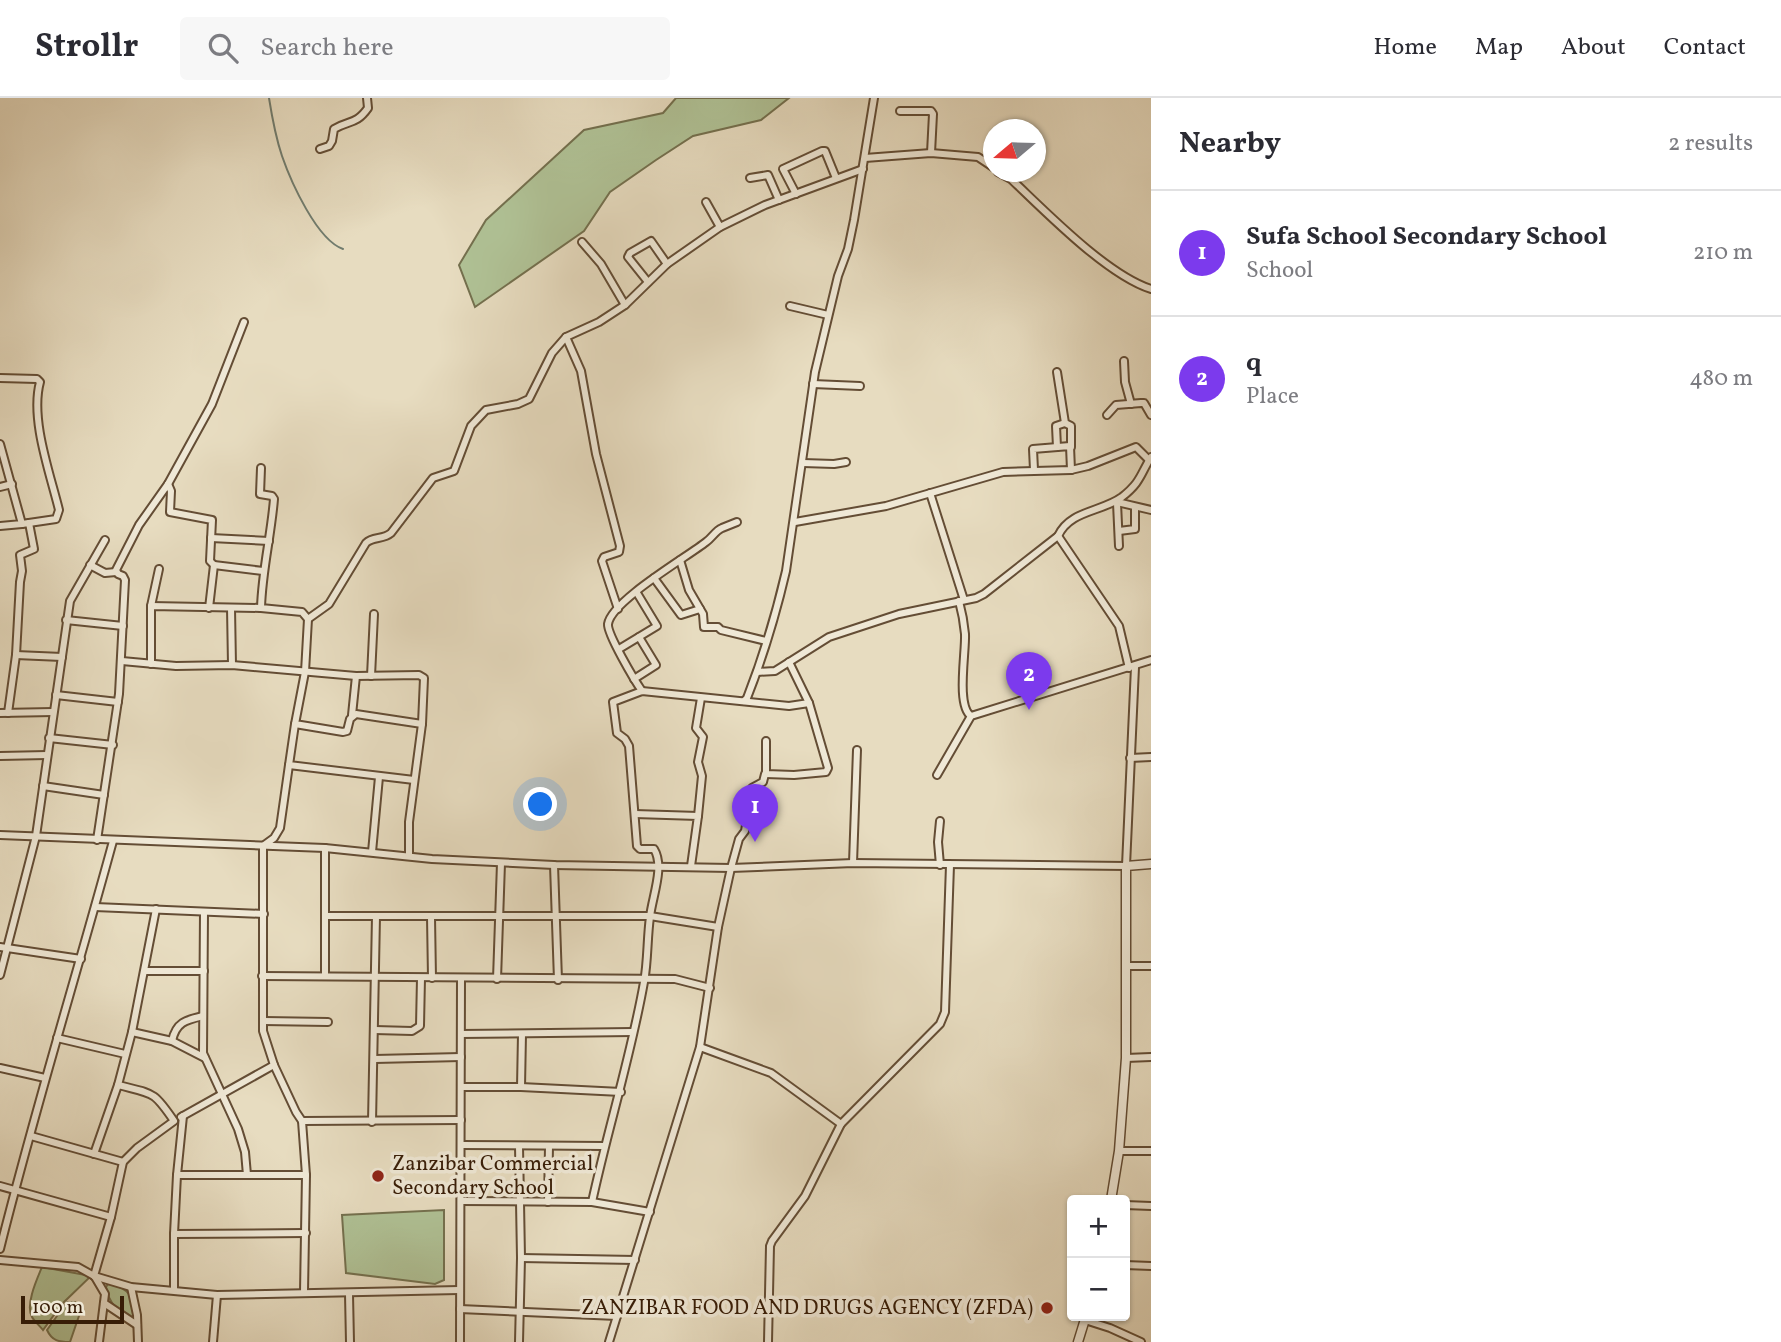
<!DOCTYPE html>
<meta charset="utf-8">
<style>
body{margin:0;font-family:Vollkorn,serif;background:#f7f7f7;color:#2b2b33}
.controls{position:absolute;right:21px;bottom:21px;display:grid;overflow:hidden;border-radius:7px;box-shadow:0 2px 5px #0004}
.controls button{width:63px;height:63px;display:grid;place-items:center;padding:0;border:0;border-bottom:2px solid #e1e1e2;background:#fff;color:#2b2b33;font:35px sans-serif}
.compass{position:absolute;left:983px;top:21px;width:63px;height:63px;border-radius:50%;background:#fff;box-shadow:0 2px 5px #0004;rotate:251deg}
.scale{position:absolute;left:21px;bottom:18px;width:103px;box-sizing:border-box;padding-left:7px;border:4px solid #381d07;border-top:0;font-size:19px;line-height:24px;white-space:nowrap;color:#381d07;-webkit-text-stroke:5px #efe8d6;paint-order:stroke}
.you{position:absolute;left:541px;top:707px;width:24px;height:24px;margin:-18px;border:5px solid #fff;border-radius:50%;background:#1a73e8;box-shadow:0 0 0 10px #1a73e833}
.badge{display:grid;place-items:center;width:46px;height:46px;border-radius:50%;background:#7c3aed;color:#fff;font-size:23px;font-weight:700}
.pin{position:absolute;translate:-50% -58px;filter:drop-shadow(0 2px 4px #0008)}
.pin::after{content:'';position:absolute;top:37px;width:24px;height:21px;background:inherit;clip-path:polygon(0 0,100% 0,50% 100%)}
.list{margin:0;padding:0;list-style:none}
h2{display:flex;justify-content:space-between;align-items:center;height:91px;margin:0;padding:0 28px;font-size:30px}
h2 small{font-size:23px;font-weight:400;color:#7c7c81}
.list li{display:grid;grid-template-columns:46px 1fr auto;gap:21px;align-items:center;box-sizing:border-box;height:126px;padding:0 28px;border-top:2px solid #e1e1e2}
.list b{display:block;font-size:26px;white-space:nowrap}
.list p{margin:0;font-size:23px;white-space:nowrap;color:#7c7c81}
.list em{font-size:23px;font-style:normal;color:#7c7c81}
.icon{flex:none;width:38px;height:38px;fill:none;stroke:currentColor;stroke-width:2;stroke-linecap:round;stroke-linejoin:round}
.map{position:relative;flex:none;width:1151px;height:1244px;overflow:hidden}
header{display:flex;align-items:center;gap:42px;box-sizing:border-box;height:98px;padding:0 35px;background:#fff;border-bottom:2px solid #e1e1e2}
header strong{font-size:33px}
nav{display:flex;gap:38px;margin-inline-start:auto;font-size:24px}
.search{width:490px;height:63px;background:#f7f7f7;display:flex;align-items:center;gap:18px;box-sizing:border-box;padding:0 24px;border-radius:7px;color:#7c7c81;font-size:26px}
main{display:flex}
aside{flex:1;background:#fff}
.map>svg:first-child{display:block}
</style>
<header>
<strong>Strollr</strong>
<div class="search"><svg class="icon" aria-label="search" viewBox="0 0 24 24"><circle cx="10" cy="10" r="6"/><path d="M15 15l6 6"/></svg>Search here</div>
<nav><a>Home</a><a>Map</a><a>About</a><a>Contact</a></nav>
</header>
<main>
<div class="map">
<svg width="1151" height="1244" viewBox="0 0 1151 1244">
<rect width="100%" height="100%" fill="#e7dcc0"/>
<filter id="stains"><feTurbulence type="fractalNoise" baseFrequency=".00286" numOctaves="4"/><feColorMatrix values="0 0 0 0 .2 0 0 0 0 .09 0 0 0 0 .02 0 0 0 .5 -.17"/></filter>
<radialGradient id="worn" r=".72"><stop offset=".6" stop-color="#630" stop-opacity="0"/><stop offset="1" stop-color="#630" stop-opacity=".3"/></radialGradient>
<g fill="#b0c296" stroke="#74704e" stroke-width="2">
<path d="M 676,0 L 789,0 L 761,22 L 693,38 L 656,62 L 610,94 L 584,133 L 475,209 L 459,167 L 486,122 L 584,32 L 663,15 Z"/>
<path d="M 444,1112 L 444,1182 L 435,1186 L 346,1175 L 342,1117 Z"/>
<path d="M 42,1169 L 91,1178 L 62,1206 L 43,1232 C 40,1228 34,1223 32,1219 C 25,1207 37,1181 42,1169 Z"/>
<path d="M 109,1185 C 130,1191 136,1199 133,1222 C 119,1216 108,1204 106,1189 Z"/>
<path d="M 67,1204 L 75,1204 L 81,1212 L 70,1244 C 59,1244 52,1243 47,1232 Z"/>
</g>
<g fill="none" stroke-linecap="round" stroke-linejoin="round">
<path stroke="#717c6e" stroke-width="2" d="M 269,0 C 272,19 276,40 282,58 C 291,84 317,142 343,151"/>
<defs>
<g id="minor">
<path d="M 900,13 L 931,13 L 933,16 L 931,55"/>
<path d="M 320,51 L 329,48 L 332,43 L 334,31 C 349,22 356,27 368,10 L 367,0"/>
<path d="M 865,60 L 931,55 L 978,59 L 993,69"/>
<path d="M 998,74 L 1011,81 C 1046,114 1107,177 1151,191"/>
<path d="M 750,80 L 768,77 L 779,102"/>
<path d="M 796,96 L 783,71 L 822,53 L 825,53 L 836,80"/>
<path d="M 706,104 L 720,129"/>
<path d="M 582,144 L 601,166 L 625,207"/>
<path d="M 648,184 L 628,159 L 630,155 L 651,143 L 667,166"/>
<path d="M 790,208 L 828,217"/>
<path d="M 566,239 L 581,273 L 596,356 L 620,448 L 619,454 L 604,459 L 602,463 L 618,511"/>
<path d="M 1124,263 L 1125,284 L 1131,306"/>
<path d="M 1057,274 L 1065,325 L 1071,328 L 1071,349"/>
<path d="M 0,280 L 37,281 L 40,284 C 30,321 50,375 59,412 L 56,421 L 22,426"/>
<path d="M 813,286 L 860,288"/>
<path d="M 1107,317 L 1116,307 L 1141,305 L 1144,305 L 1151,317"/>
<path d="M 0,346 L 22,426 L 0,428"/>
<path d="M 1057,349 L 1056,328 L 1065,325"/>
<path d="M 803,365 L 834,366 L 846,364"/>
<path d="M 261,370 L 260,396 L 272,398 L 274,401 C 271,438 262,473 261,510 L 302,514 L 308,521 L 305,574 L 295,626 L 343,634 L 347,633 L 350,621 L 356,616 L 422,626"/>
<path d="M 1034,372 L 1033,351 L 1070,348 L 1071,372"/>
<path d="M 168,386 L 171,393 L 170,414 L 212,422 L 210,463 L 214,467 L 263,473"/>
<path d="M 0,389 L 12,386"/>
<path d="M 930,395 L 964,502"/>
<path d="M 1117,404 L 1151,412"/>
<path d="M 1117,405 L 1119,448"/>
<path d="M 795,424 L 886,408 L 1003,374 L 1071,372 L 1088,368 L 1136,349 L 1149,362"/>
<path d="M 1119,433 L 1135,431 L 1135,409"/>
<path d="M 1058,438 L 1119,528 L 1129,570"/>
<path d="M 211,440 L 269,443"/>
<path d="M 680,462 L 689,492 L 703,516 L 704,529 L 718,529 L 721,532 L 766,543"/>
<path d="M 90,467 L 105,475 L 116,474"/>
<path d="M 654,480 L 681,517 L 700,511"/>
<path d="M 959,503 C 962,514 964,525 965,536 C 966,554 956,608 971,618"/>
<path d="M 151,508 L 159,471"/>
<path d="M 209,510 L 214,467"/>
<path d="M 231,510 L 232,567"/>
<path d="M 308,521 L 329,506 L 366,445 C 373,438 383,442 391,435 L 433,380 L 454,373 L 471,328 L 486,312 L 518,306 L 529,301 L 552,255 L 566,239 L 599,224 L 625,207 L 667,166 L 720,129 L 765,107 L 863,71"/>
<path d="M 66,522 L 123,528"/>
<path d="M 619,551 L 657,528 L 637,495"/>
<path d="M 16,557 L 62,559"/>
<path d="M 122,563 L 176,568 L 232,567 L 356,578 L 419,577 L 424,580 L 422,626 L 409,724 L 409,757"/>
<path d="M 151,566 L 151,508 L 261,510"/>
<path d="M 757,574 L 775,573 L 829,539 L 899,516 L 976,500 L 984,496 L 1058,438 C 1070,412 1102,414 1122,399 C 1141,384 1140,377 1151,359"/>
<path d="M 371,578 L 374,516"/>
<path d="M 634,581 L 656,567 L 639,539"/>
<path d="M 642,593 C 635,583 607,536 608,526 C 611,503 687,459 706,444 C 712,440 715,433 722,430 C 727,428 732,426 737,424"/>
<path d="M 56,597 L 118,604"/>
<path d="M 744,603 L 747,600 C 763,559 776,516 786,473 L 815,274 L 838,178 L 848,151 L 854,122 L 874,0"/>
<path d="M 0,615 L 53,614"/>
<path d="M 8,615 L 16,557 L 20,484 L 22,473 L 20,457 L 34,451 L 29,425"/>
<path d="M 352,617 L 356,578"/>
<path d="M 295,626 L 289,667 L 414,682"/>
<path d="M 49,640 L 113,647"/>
<path d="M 766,643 L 766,676 L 794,677 L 826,674 L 828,670 L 809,605"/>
<path d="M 0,658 L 47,657"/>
<path d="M 1130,660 L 1151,659"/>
<path d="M 937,677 L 971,618 L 1151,562"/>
<path d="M 43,688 L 104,697"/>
<path d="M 635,716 L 698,718 L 691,768"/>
<path d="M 698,718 L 702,678 L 698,664 L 703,639 L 696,630 L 701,600"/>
<path d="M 940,723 L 938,744 L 940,767"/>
<path d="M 0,737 L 325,750 L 432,761 L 554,767 L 731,770 L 853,765 L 1126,768 L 1135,569"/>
<path d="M 97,742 L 119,596 L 125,482 L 123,478 L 118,476 L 116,472 L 139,427 L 168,386 L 212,306 L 244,224"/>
<path d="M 263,748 L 263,933 L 274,967 L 296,1014 L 302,1023 L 461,1022"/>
<path d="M 263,748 L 274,740 L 280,730 L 289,667"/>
<path d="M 325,750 L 325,818 L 376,818 L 372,1024"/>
<path d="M 372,754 L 379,679"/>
<path d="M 853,765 L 857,652"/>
<path d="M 554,767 L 558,882"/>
<path d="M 95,809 L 264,816"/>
<path d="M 204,814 L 203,955 L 238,1031 L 245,1054 L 247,1077"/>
<path d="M 376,818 L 650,818 L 718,829"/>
<path d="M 431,819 L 432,880"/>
<path d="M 0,849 L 81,861"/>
<path d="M 1127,868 L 1151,868"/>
<path d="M 145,873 L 204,873"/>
<path d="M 0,877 L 36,738 L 70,503 L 105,442"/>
<path d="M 325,877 L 325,818"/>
<path d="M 262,878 L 675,881 L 710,890"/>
<path d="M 497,881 L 501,765"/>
<path d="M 264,923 L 328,924"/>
<path d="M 375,932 L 412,933 L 420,928 L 421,880"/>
<path d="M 132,934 L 172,943 L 205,960"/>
<path d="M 461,936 L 633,934"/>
<path d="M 57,940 L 125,956"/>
<path d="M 172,943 C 176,924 186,922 203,918"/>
<path d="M 700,949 L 771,975 L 841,1026"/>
<path d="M 1126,960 L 1151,959"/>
<path d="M 375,961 L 461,959"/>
<path d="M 0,970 L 45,980"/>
<path d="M 461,989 L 521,989 L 621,994"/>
<path d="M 521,989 L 522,936"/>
<path d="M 181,1019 L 274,967"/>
<path d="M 302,1023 L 306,1077 L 304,1194"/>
<path d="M 31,1038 L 123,1064"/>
<path d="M 461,1047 L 604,1048"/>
<path d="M 519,1048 L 521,1160 L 519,1244"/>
<path d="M 1119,1053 L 1151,1053"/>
<path d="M 94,1056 L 118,987 L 132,934 L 156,811"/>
<path d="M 177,1077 L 306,1077"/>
<path d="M 0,1088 L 111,1119"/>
<path d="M 461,1103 L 592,1104 L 650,1114"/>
<path d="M 548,1104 L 549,1048"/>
<path d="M 592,1104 C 608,1030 631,958 644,884 C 648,863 647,840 650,819 C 652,799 665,769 654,751 L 640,751 L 637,748 L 629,648 L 625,641 L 617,635 L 613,604 L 642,593 L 789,608 L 809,605 L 789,564"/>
<path d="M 1125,1107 L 1151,1108"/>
<path d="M 174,1136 L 177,1077 L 183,1018"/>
<path d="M 0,1151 C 34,1014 76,879 113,743"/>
<path d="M 521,1160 L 635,1162"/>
<path d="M 0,1162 L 78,1169 L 94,1178 L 131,1189 L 217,1197 L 459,1192"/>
<path d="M 1125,1167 L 1151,1168"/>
<path d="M 94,1178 L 111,1119 L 123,1064 L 137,1050 L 174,1023 C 153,992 153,996 118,987"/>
<path d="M 95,1179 L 105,1196 L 99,1244"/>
<path d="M 131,1189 L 137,1217 L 138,1244"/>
<path d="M 174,1191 L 174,1136 L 306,1135"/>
<path d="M 349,1196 L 350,1244"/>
<path d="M 104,1205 L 137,1227"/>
<path d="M 460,1211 L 617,1218"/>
<path d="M 1085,1222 L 1110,1230 L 1141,1244"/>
<path d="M 213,1244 L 217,1197"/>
<path d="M 460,1244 L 461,881"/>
<path d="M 609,1244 L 700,949 L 718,829 L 731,770 L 739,741 L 745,733 L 752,690 L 763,684 L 765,676"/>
<path d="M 768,1244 L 770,1148 L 772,1143 L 805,1098 L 841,1026 L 940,926 L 945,914 L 950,767"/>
</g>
<g id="tertiary">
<path d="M 1111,1102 L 1119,1053 L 1126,960 L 1126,768 L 1151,766"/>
<path d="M 1078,1244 L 1086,1218"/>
</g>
</defs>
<use href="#minor" stroke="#644d35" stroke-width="10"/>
<use href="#tertiary" stroke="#644d35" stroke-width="11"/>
<use href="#minor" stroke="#efe8d6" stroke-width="6"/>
<use href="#tertiary" stroke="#efe8d6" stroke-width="8"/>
</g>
<g fill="#8f2418" stroke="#efe8d6" stroke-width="2.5">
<circle cx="378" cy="1078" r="7"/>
<circle cx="1047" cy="1210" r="7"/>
</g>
<g text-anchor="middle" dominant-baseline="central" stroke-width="7" stroke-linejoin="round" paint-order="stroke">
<g font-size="21" fill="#381d07" stroke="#efe8d6" text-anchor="start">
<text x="392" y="1066">Zanzibar Commercial<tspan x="392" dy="24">Secondary School</tspan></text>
<text x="1033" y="1210" text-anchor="end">ZANZIBAR FOOD AND DRUGS AGENCY (ZFDA)</text>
</g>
</g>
<rect width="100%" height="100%" filter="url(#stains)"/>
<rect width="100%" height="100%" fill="url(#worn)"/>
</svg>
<div class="controls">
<button>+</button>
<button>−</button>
</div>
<svg class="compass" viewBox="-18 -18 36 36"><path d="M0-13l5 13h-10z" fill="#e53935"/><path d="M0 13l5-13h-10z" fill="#7c7c81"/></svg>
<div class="scale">100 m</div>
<div class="you"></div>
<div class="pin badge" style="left:755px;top:744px">1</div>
<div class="pin badge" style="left:1029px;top:612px">2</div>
</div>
<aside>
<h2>Nearby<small>2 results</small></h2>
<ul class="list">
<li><span class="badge">1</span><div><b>Sufa School Secondary School</b><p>School</p></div><em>210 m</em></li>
<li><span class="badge">2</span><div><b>q</b><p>Place</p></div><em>480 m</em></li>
</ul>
</aside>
</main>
